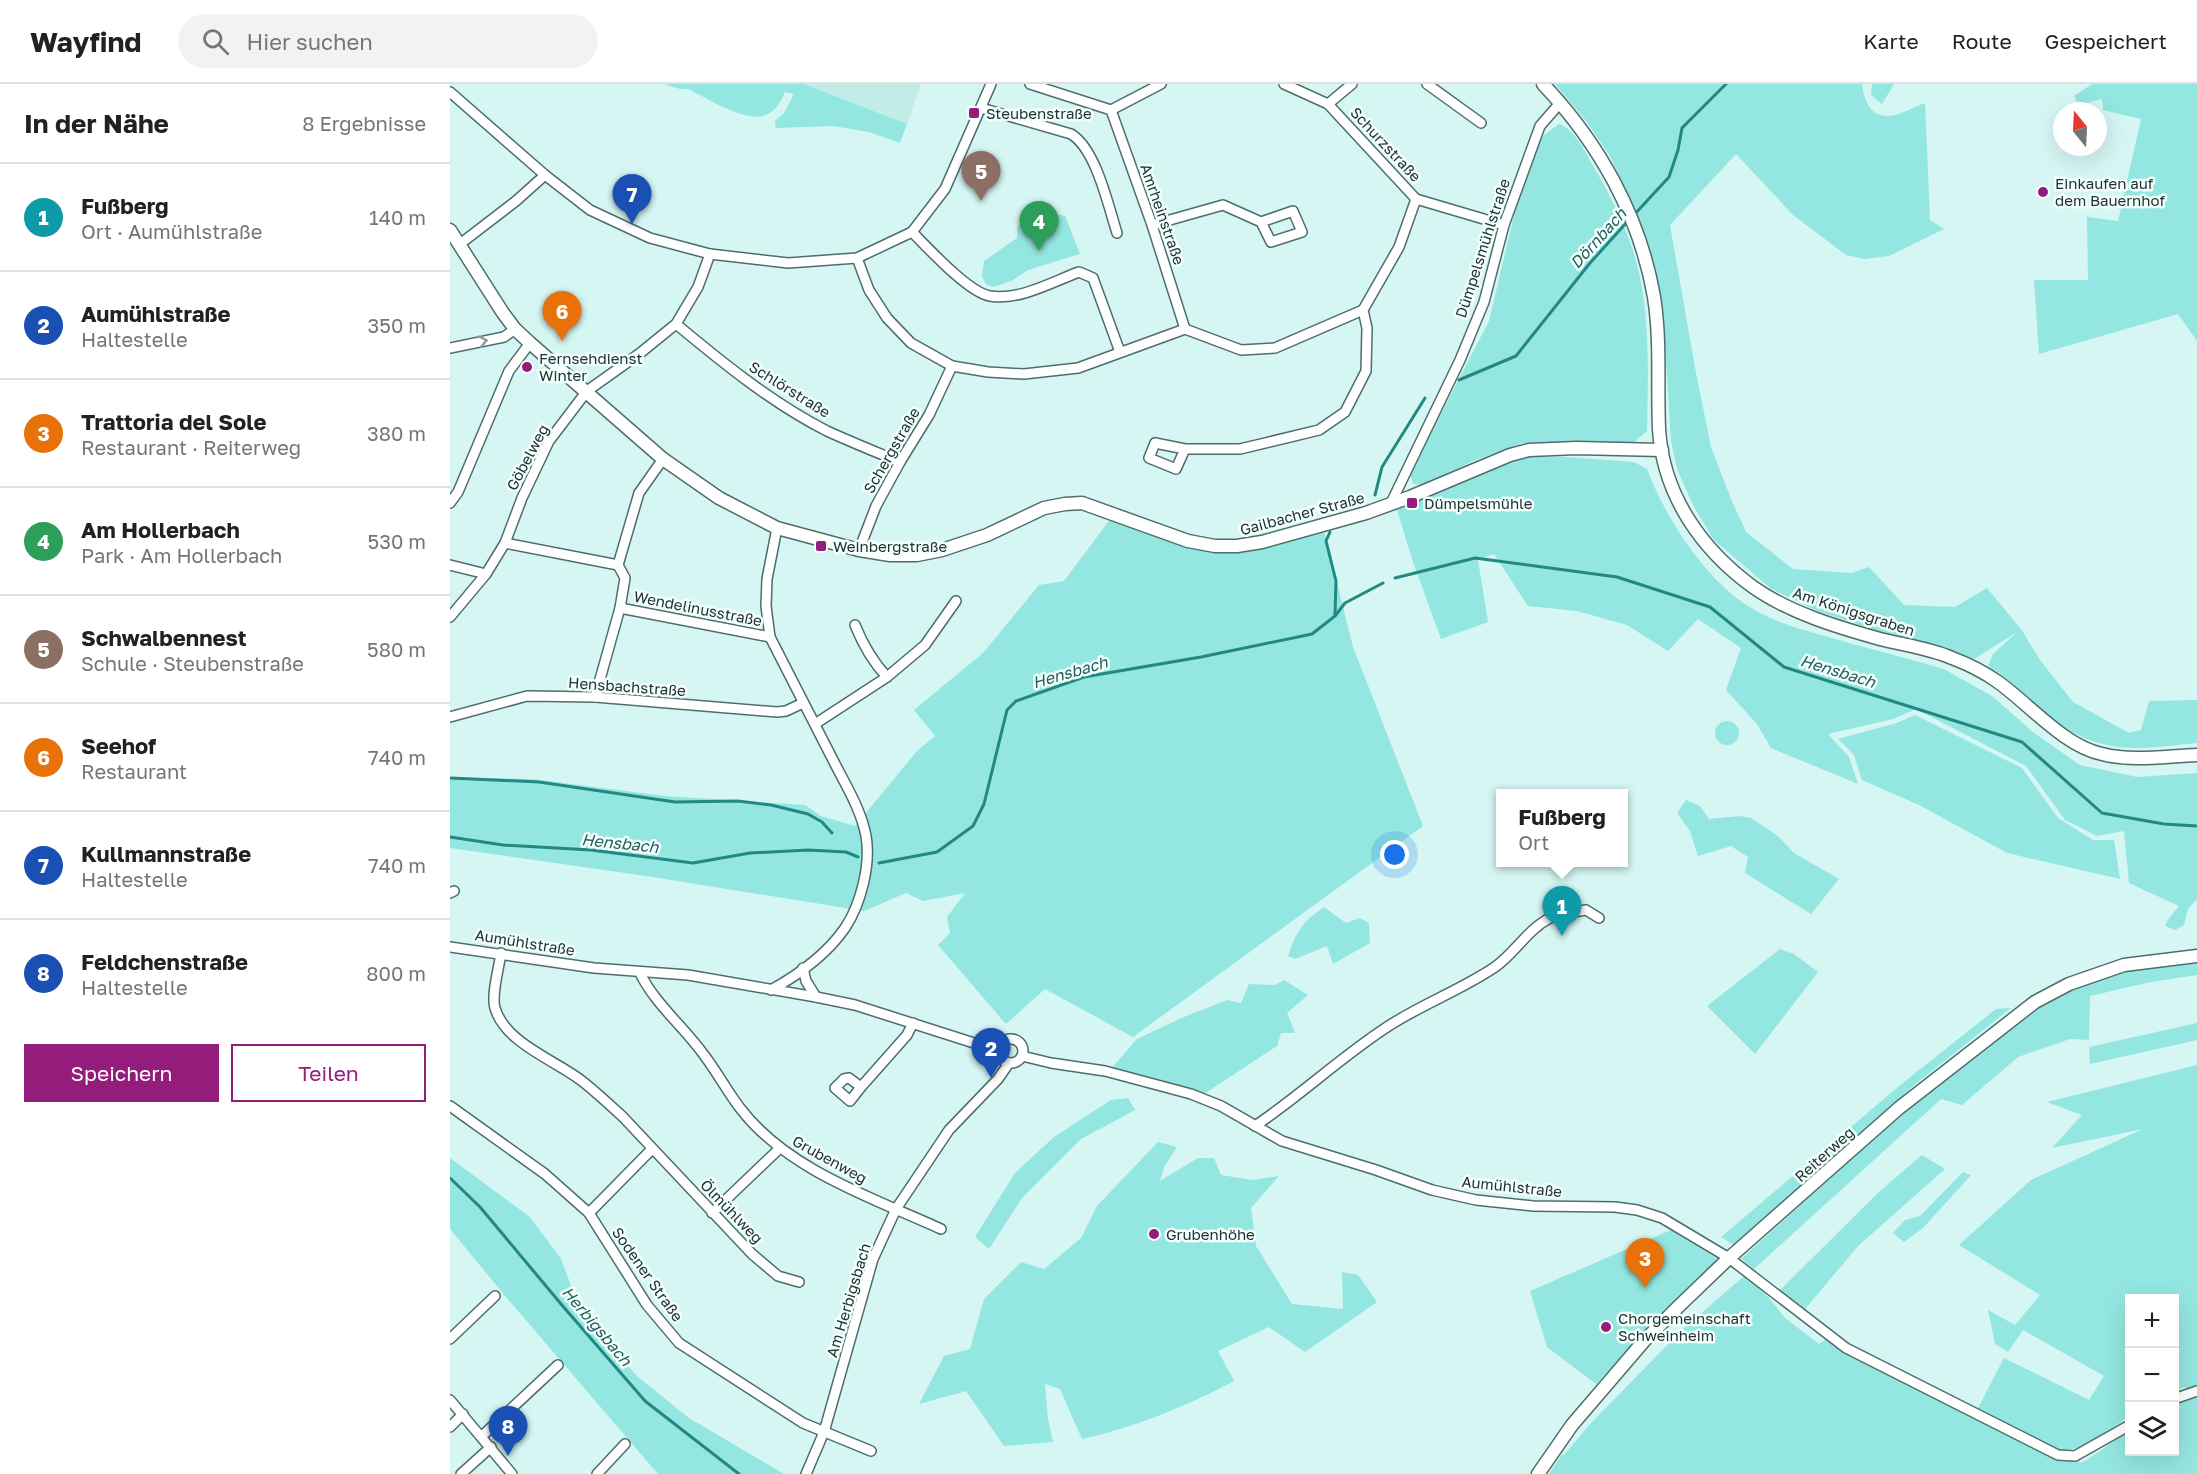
<!DOCTYPE html>
<html lang="de">
<meta charset="utf-8">
<style>
body{margin:0;font-family:"Golos Text",sans-serif;background:#f2f2f2;color:#202124}
.controls{position:absolute;right:18px;bottom:18px;display:grid;overflow:hidden;border-radius:0px;box-shadow:0 6px 24px #0002}
.controls button{width:54px;height:54px;display:grid;place-items:center;padding:0;border:0;border-bottom:2px solid #e0e0e0;background:#fff;color:#202124;font:30px sans-serif}
.compass{position:absolute;left:1603px;top:18px;width:54px;height:54px;border-radius:50%;background:#fff;box-shadow:0 6px 24px #0002;rotate:342deg}
.you{position:absolute;left:945px;top:771px;width:21px;height:21px;margin:-15px;border:4px solid #fff;border-radius:50%;background:#1a73e8;box-shadow:0 0 0 9px #1a73e833}
.badge{display:grid;place-items:center;width:39px;height:39px;border-radius:50%;background:#941d7b;color:#fff;font-size:20px;font-weight:700}
.pin{position:absolute;translate:-50% -50px;filter:drop-shadow(0 2px 3px #0008)}
.pin::after{content:'';position:absolute;top:32px;width:21px;height:18px;background:inherit;clip-path:polygon(0 0,100% 0,50% 100%)}
.popup{position:absolute;left:1046px;top:705px;width:132px;height:78px;box-sizing:border-box;display:grid;place-content:center;border-radius:0px;background:#fff;filter:drop-shadow(0 2px 4px #0005);font-size:20px;white-space:nowrap;color:#757577}
.popup b{font-size:22px;color:#202124}
.popup::after{content:'';position:absolute;left:50%;top:100%;margin-left:-12px;border:12px solid transparent;border-top-color:#fff}
.list{margin:0;padding:0;list-style:none}
h2{display:flex;justify-content:space-between;align-items:center;height:78px;margin:0;padding:0 24px;font-size:26px}
h2 small{font-size:20px;font-weight:400;color:#757577}
.list li{display:grid;grid-template-columns:39px 1fr auto;gap:18px;align-items:center;box-sizing:border-box;height:108px;padding:0 24px;border-top:2px solid #e0e0e0}
.list b{display:block;font-size:22px;white-space:nowrap}
.list p{margin:0;font-size:20px;white-space:nowrap;color:#757577}
.list em{font-size:20px;font-style:normal;color:#757577}
.actions{display:flex;gap:12px;padding:18px 24px}
.actions a{flex:1;padding:14px 0;border:2px solid #941d7b;border-radius:0px;text-align:center;font-size:21px;color:#941d7b}
.actions .main{background:#941d7b;color:#fff}
.icon{flex:none;width:33px;height:33px;fill:none;stroke:currentColor;stroke-width:2;stroke-linecap:round;stroke-linejoin:round}
.map{position:relative;flex:none;width:1747px;height:1390px;overflow:hidden}
header{display:flex;align-items:center;gap:36px;box-sizing:border-box;height:84px;padding:0 30px;background:#fff;border-bottom:2px solid #e0e0e0}
header strong{font-size:28px}
nav{display:flex;gap:33px;margin-inline-start:auto;font-size:21px}
.search{width:420px;height:54px;background:#f2f2f2;display:flex;align-items:center;gap:15px;box-sizing:border-box;padding:0 21px;border-radius:33px;color:#757577;font-size:22px}
main{display:flex}
aside{flex:1;background:#fff}
.map>svg:first-child{display:block}
</style>
<header>
<strong>Wayfind</strong>
<div class="search"><svg class="icon" aria-label="search" viewBox="0 0 24 24"><circle cx="10" cy="10" r="6"/><path d="M15 15l6 6"/></svg>Hier suchen</div>
<nav><a>Karte</a><a>Route</a><a>Gespeichert</a></nav>
</header>
<main>
<aside>
<h2>In der Nähe<small>8 Ergebnisse</small></h2>
<ul class="list">
<li><span class="badge" style="background:#0f9aa8">1</span><div><b>Fußberg</b><p>Ort · Aumühlstraße</p></div><em>140 m</em></li>
<li><span class="badge" style="background:#1a4fb4">2</span><div><b>Aumühlstraße</b><p>Haltestelle</p></div><em>350 m</em></li>
<li><span class="badge" style="background:#e8710a">3</span><div><b>Trattoria del Sole</b><p>Restaurant · Reiterweg</p></div><em>380 m</em></li>
<li><span class="badge" style="background:#2e9e5b">4</span><div><b>Am Hollerbach</b><p>Park · Am Hollerbach</p></div><em>530 m</em></li>
<li><span class="badge" style="background:#8d6e63">5</span><div><b>Schwalbennest</b><p>Schule · Steubenstraße</p></div><em>580 m</em></li>
<li><span class="badge" style="background:#e8710a">6</span><div><b>Seehof</b><p>Restaurant</p></div><em>740 m</em></li>
<li><span class="badge" style="background:#1a4fb4">7</span><div><b>Kullmannstraße</b><p>Haltestelle</p></div><em>740 m</em></li>
<li><span class="badge" style="background:#1a4fb4">8</span><div><b>Feldchenstraße</b><p>Haltestelle</p></div><em>800 m</em></li>
</ul>
<div class="actions"><a class="main">Speichern</a><a>Teilen</a></div>
</aside>
<div class="map">
<svg width="1747" height="1390" viewBox="0 0 1747 1390">
<rect width="100%" height="100%" fill="#d5f6f3"/>
<path fill="#c2ece8" d="M 354,0 L 471,0 L 457,40 Z"/>
<g fill="#93e7e0">
<path d="M 214,0 L 354,0 L 457,40 L 450,59 L 419,48 L 383,42 L 326,44 L 325,37 L 334,29 L 344,10 L 335,8 C 331,17 325,29 313,32 C 292,37 257,14 238,5 L 230,5 Z"/>
<path d="M 1105,0 L 1412,0 C 1414,15 1419,33 1439,32 C 1448,32 1466,22 1475,19 L 1480,136 L 1494,145 L 1439,172 L 1415,175 L 1396,171 L 1343,131 L 1286,70 L 1220,141 L 1246,289 L 1261,363 L 1281,415 L 1296,448 L 1343,485 L 1402,489 L 1419,483 L 1454,521 L 1505,523 L 1537,504 L 1571,545 L 1590,576 L 1623,618 L 1679,649 L 1691,646 L 1699,617 L 1747,616 L 1747,659 C 1683,666 1649,672 1594,629 C 1584,621 1574,610 1564,601 C 1557,594 1547,588 1538,582 L 1543,570 L 1567,548 L 1524,575 L 1490,561 L 1434,549 L 1367,527 L 1320,504 L 1263,455 L 1243,421 L 1227,385 L 1221,357 L 1214,242 L 1204,180 L 1194,148 L 1161,74 L 1137,38 Z"/>
<path d="M 1422,0 L 1444,0 L 1432,20 L 1421,11 Z"/>
<path d="M 1642,0 L 1747,0 L 1747,257 L 1728,230 L 1589,270 L 1584,196 L 1638,196 L 1637,133 L 1668,137 L 1691,35 L 1653,26 L 1652,15 L 1628,21 L 1624,12 Z"/>
<path d="M 1109,40 C 1126,46 1136,70 1145,85 C 1161,113 1176,142 1185,173 C 1201,229 1198,289 1197,347 L 1182,360 L 1128,357 L 1072,359 L 1023,377 L 976,401 L 963,400 L 960,389 L 1039,237 L 1065,127 L 1081,70 L 1093,52 Z"/>
<path d="M 595,128 L 615,132 L 630,170 L 578,186 L 563,196 L 544,203 L 537,201 L 532,193 L 534,177 L 567,154 L 567,143 L 579,133 Z"/>
<path d="M 1081,372 L 1117,373 L 1184,378 L 1197,385 C 1215,433 1254,494 1298,522 C 1321,537 1349,545 1375,552 C 1414,564 1454,573 1494,585 L 1542,612 L 1583,648 L 1630,681 L 1687,693 L 1747,689 L 1747,815 L 1738,825 L 1734,841 L 1725,846 L 1715,842 L 1717,837 L 1729,822 L 1679,799 L 1674,747 L 1647,752 L 1615,736 L 1576,682 L 1466,625 L 1443,635 L 1378,650 L 1399,673 L 1408,700 L 1321,664 L 1307,640 L 1276,606 L 1291,564 L 1248,535 L 1218,567 L 1177,541 L 1127,527 L 1078,522 L 1044,470 L 1028,476 L 1038,538 L 991,555 L 963,478 L 947,426 C 993,410 1034,385 1081,372 Z"/>
<path d="M 662,433 L 781,467 L 874,446 L 903,563 L 973,742 L 683,953 L 595,905 L 556,940 L 488,861 L 500,849 L 497,833 L 515,809 L 473,817 L 456,809 L 414,827 L 196,792 L 0,764 L 0,693 L 82,695 L 215,712 L 355,721 L 371,732 L 405,742 L 467,667 L 485,652 L 464,626 L 533,569 L 589,501 L 614,497 Z"/>
<path d="M 1465,631 L 1572,684 L 1608,734 L 1643,756 L 1664,756 L 1670,795 L 1557,769 L 1469,721 L 1412,696 L 1404,671 L 1388,655 L 1447,639 Z"/>
<circle cx="1277" cy="649" r="12"/>
<path d="M 1236,716 L 1250,722 L 1259,735 L 1290,732 L 1301,734 L 1328,752 L 1344,769 L 1389,795 L 1361,830 L 1295,789 L 1298,773 L 1281,762 L 1248,772 L 1240,747 L 1227,729 Z"/>
<path d="M 874,823 L 896,839 L 910,834 L 919,839 L 920,859 L 883,880 L 877,862 L 845,875 L 838,872 C 847,847 852,838 874,823 Z"/>
<path d="M 1330,865 L 1344,870 L 1368,888 L 1305,970 L 1257,922 Z"/>
<path d="M 1747,876 L 1747,891 L 1701,898 L 1640,912 L 1639,956 L 1620,955 L 1568,973 L 1512,1021 L 1491,1015 L 1304,1185 L 1291,1175 L 1450,1031 L 1582,925 L 1624,905 L 1675,887 Z"/>
<path d="M 834,896 L 858,911 L 837,929 L 845,949 L 831,949 L 827,962 L 754,1010 L 661,985 L 687,955 L 734,933 L 777,916 L 791,919 L 799,900 L 825,901 Z"/>
<path d="M 1561,924 L 1463,1002 L 1284,1161 L 1271,1153 L 1454,998 L 1546,925 Z"/>
<path d="M 1747,939 L 1747,956 L 1640,980 L 1639,963 Z"/>
<path d="M 1747,981 L 1747,1390 L 1099,1390 L 1112,1370 L 1114,1371 L 1141,1339 L 1232,1246 L 1295,1191 L 1318,1213 L 1335,1234 L 1369,1260 L 1376,1255 L 1450,1296 L 1621,1377 L 1627,1375 L 1630,1379 L 1635,1377 L 1679,1347 L 1680,1368 L 1724,1368 L 1725,1321 L 1744,1312 L 1734,1303 L 1725,1308 L 1724,1214 L 1680,1214 L 1679,1332 C 1654,1349 1641,1367 1607,1366 L 1528,1324 L 1554,1274 L 1639,1316 L 1654,1292 L 1573,1246 L 1558,1268 L 1545,1260 L 1538,1226 L 1565,1241 L 1590,1211 L 1509,1161 L 1581,1096 L 1693,1045 L 1602,1064 L 1632,1031 L 1597,1018 Z"/>
<path d="M 678,1014 L 685,1026 L 631,1055 L 572,1114 L 539,1165 L 525,1153 L 565,1089 L 604,1053 L 661,1016 Z"/>
<path d="M 708,1058 L 727,1063 L 714,1083 L 710,1097 L 748,1074 L 764,1074 L 771,1091 L 803,1096 L 829,1092 L 801,1124 L 806,1162 L 842,1220 L 893,1225 L 892,1188 L 908,1191 L 927,1218 L 855,1268 L 819,1243 L 768,1267 L 784,1297 C 736,1323 685,1343 632,1355 L 610,1305 L 595,1300 L 598,1335 L 603,1358 L 554,1362 L 516,1307 L 469,1320 L 494,1272 L 520,1265 L 534,1215 L 571,1178 L 594,1185 L 631,1154 L 647,1122 Z"/>
<path d="M 1472,1071 L 1495,1085 L 1408,1162 L 1355,1225 L 1330,1206 L 1429,1108 Z"/>
<path d="M 0,1074 L 80,1133 L 111,1175 L 132,1231 L 188,1293 L 239,1334 L 334,1390 L 208,1390 L 56,1213 L 0,1145 Z"/>
<path d="M 1513,1088 L 1521,1091 L 1473,1144 L 1454,1158 L 1443,1149 L 1455,1136 L 1470,1132 Z"/>
<path d="M 1221,1146 L 1269,1176 L 1222,1220 L 1146,1300 L 1097,1263 L 1080,1207 Z"/>
</g>
<g fill="none" stroke-linecap="round" stroke-linejoin="round">
<g stroke="#238882" stroke-width="3">
<path d="M 1183,132 L 1219,93 L 1228,66 L 1232,44 L 1276,0"/>
<path d="M 1009,296 L 1066,272 L 1140,179 L 1178,137"/>
<path d="M 925,411 L 932,383 L 975,314"/>
<path d="M 880,448 L 876,457 L 886,497 L 885,531"/>
<path d="M 945,494 L 1025,474 L 1167,493 L 1260,523 L 1334,583 L 1572,658 L 1652,729 L 1714,740 L 1747,742"/>
<path d="M 0,694 L 89,698 L 225,718 L 288,717 L 321,721 L 358,730 L 372,738 L 382,749"/>
<path d="M 0,753 L 53,761 L 141,766 L 243,779 L 300,769 L 358,766 L 396,768 L 408,773"/>
<path d="M 429,779 L 487,768 L 523,742 L 534,720 L 557,626 L 566,617 L 634,593 L 751,573 L 862,550 L 885,532 L 895,519 L 933,499"/>
<path d="M 0,1094 L 30,1123 L 111,1220 L 195,1317 L 289,1390"/>
</g>
<defs>
<g id="street">
<path d="M 580,0 L 661,26 L 711,0"/>
<path d="M 834,0 L 878,20 L 966,115 L 1054,141"/>
<path d="M 977,0 L 1031,39"/>
<path d="M 0,8 L 95,91 L 140,126 L 200,154 L 260,170 L 338,179 L 407,174 L 462,148 L 495,105 L 541,0"/>
<path d="M 878,20 L 902,0"/>
<path d="M 531,24 L 621,50 C 646,65 658,121 667,149"/>
<path d="M 661,26 L 702,141 L 735,245"/>
<path d="M 702,141 L 773,121 L 811,138 L 843,127 L 852,148 L 821,158 L 811,138"/>
<path d="M 462,148 C 478,164 519,209 540,212 C 569,217 602,198 629,188 L 643,194 L 670,268"/>
<path d="M 10,160 L 66,117 L 95,91"/>
<path d="M 407,174 L 419,206 L 437,234 L 461,259 L 502,282 L 538,288 L 574,290 L 628,284 L 735,245 L 791,266 L 825,264 L 913,226 L 949,163 L 966,115"/>
<path d="M 226,240 C 273,279 322,319 377,347 C 401,358 426,368 450,378"/>
<path d="M 0,264 L 54,253 L 65,245"/>
<path d="M 735,365 L 726,385 L 699,374 L 705,359 L 735,365 L 790,365 L 869,346 L 895,328 L 916,287 L 917,244 L 913,226"/>
<path d="M 0,419 L 8,408 L 59,287 L 80,259"/>
<path d="M 941,419 L 1010,276 L 1034,218 L 1054,141 L 1090,42 L 1110,19"/>
<path d="M 55,459 L 72,414 L 99,357 L 137,307 L 189,270 L 226,240 L 248,203 L 260,170"/>
<path d="M 409,466 L 426,422 L 450,378 L 479,331 L 502,282"/>
<path d="M 0,481 L 36,490 L 55,459 L 168,481"/>
<path d="M 170,524 L 320,553"/>
<path d="M 0,533 L 36,490"/>
<path d="M 405,541 C 413,561 422,577 437,593"/>
<path d="M 145,613 L 170,524 L 175,494 L 168,481 L 189,409 L 213,375"/>
<path d="M 0,633 L 77,612 L 145,613 L 327,628 L 336,627 L 353,619"/>
<path d="M 365,640 L 437,593 L 475,561 L 506,517"/>
<path d="M 0,809 L 4,807"/>
<path d="M 0,863 L 144,884 L 238,891 L 366,913 L 405,921 L 549,967"/>
<path d="M 51,869 C 49,884 41,911 45,924 C 55,959 105,976 132,997 C 146,1008 160,1021 173,1033 L 302,1170 L 328,1192 L 349,1198"/>
<path d="M 353,884 L 356,897 L 366,913"/>
<path d="M 190,889 C 205,920 234,943 254,971 C 267,988 277,1007 290,1024 C 337,1086 423,1114 491,1145"/>
<path d="M 321,906 C 348,891 377,870 395,844 C 411,820 421,780 416,752 C 411,725 395,700 383,676 C 362,635 341,594 320,553 L 316,522 L 317,495 L 327,444"/>
<circle cx="561" cy="967" r="12"/>
<path d="M 572,972 L 601,979 L 655,987 L 741,1010 L 771,1022 L 832,1057 L 926,1086 L 982,1106 L 1026,1116 L 1083,1122 L 1165,1123 L 1187,1126 L 1212,1134 L 1279,1174 L 1396,1264 L 1608,1371 L 1625,1372 L 1680,1341"/>
<path d="M 411,1003 L 400,1017 L 385,1004 L 394,995 L 399,994 L 411,1003 L 457,951 L 463,939"/>
<path d="M 0,1022 L 95,1090 L 139,1129 L 197,1221 L 229,1259 L 353,1339 L 421,1367"/>
<path d="M 805,1042 C 851,1011 891,973 937,943 C 972,920 1011,906 1045,883 C 1065,869 1078,845 1100,834 C 1110,829 1124,828 1136,826 L 1149,834"/>
<path d="M 139,1129 L 202,1065"/>
<path d="M 262,1129 L 330,1064"/>
<path d="M 0,1255 L 45,1212"/>
<path d="M 1724,1315 L 1747,1307"/>
<path d="M 0,1316 L 62,1390"/>
<path d="M 0,1343 L 13,1330"/>
<path d="M 32,1352 L 108,1281"/>
<path d="M 11,1390 L 41,1363"/>
<path d="M 147,1390 L 175,1360"/>
<path d="M 356,1390 L 374,1348 L 423,1175 L 446,1125 L 499,1046 L 548,995 L 559,979"/>
</g>
<g id="secondary">
<path d="M 1093,0 C 1149,59 1190,132 1204,213 C 1211,257 1207,301 1209,345 C 1213,411 1251,465 1303,503 C 1340,529 1387,543 1430,555 C 1454,561 1479,564 1502,574 C 1518,580 1534,588 1548,598 C 1579,620 1614,662 1652,670 C 1683,678 1716,672 1747,671"/>
<path d="M 0,146 L 53,229 L 65,245 L 80,259 L 213,375 L 269,414 L 327,444 L 409,466 L 440,471 L 467,471 L 492,466 L 537,451 L 594,424 L 615,420 L 632,419 L 738,457 L 765,462 L 787,462 L 812,458 L 916,429 L 960,413 L 1060,371 L 1079,366 L 1126,364 L 1212,366"/>
<path d="M 1088,1390 L 1122,1341 L 1194,1257 L 1228,1223 L 1279,1174 L 1449,1024 L 1585,918 L 1619,900 L 1674,881 L 1747,872"/>
</g>
</defs>
<use href="#street" stroke="#4f6d6a" stroke-width="12"/>
<use href="#secondary" stroke="#4f6d6a" stroke-width="15"/>
<use href="#street" stroke="#fff" stroke-width="9"/>
<use href="#secondary" stroke="#fff" stroke-width="12"/>
</g>
<defs><path id="oneway-chevron" d="M-2-3.5L2.5 0L-2 3.5" fill="none" stroke-width="1.6" stroke-linecap="round" stroke-linejoin="round" transform="scale(1.5)"/></defs>
<use stroke="#929898" href="#oneway-chevron" transform="translate(33 257) rotate(-12)"/>
<g fill="#941d7b" stroke="#f1fffd" stroke-width="2">
<rect x="518" y="23" width="12" height="12" rx="3"/>
<circle cx="1593" cy="108" r="6"/>
<circle cx="77" cy="283" r="6"/>
<rect x="956" y="413" width="12" height="12" rx="3"/>
<rect x="365" y="456" width="12" height="12" rx="3"/>
<circle cx="704" cy="1150" r="6"/>
<circle cx="1156" cy="1243" r="6"/>
</g>
<g text-anchor="middle" dominant-baseline="central" stroke-width="5" stroke-linejoin="round" paint-order="stroke">
<g font-size="15" fill="#243130" stroke="#f1fffd" text-anchor="start">
<text x="536" y="29">Steubenstraße</text>
<text x="1605" y="99">Einkaufen auf<tspan x="1605" dy="17">dem Bauernhof</tspan></text>
<text x="89" y="274">Fernsehdienst<tspan x="89" dy="17">Winter</tspan></text>
<text x="974" y="419">Dümpelsmühle</text>
<text x="383" y="462">Weinbergstraße</text>
<text x="716" y="1150">Grubenhöhe</text>
<text x="1168" y="1234">Chorgemeinschaft<tspan x="1168" dy="17">Schweinheim</tspan></text>
</g>
<g font-size="15" fill="#243130" stroke="#f1fffd">
<text transform="translate(936 60) rotate(47)">Schurzstraße</text>
<text transform="translate(713 130) rotate(71)">Amrheinstraße</text>
<text transform="translate(1032 164) rotate(-72)">Dümpelsmühlstraße</text>
<text transform="translate(340 305) rotate(32)">Schlörstraße</text>
<text transform="translate(441 366) rotate(-60)">Schergstraße</text>
<text transform="translate(77 373) rotate(-62)">Göbelweg</text>
<text transform="translate(852 429) rotate(-15)">Gailbacher Straße</text>
<text transform="translate(248 524) rotate(11)">Wendelinusstraße</text>
<text transform="translate(1404 527) rotate(18)">Am Königsgraben</text>
<text transform="translate(177 602) rotate(4)">Hensbachstraße</text>
<text transform="translate(75 858) rotate(9)">Aumühlstraße</text>
<text transform="translate(1374 1070) rotate(-42)">Reiterweg</text>
<text transform="translate(380 1075) rotate(29)">Grubenweg</text>
<text transform="translate(1062 1102) rotate(6)">Aumühlstraße</text>
<text transform="translate(282 1127) rotate(46)">Ölmühlweg</text>
<text transform="translate(198 1190) rotate(55)">Sodener Straße</text>
<text transform="translate(398 1216) rotate(-73)">Am Herbigsbach</text>
</g>
<g font-size="16" font-style="italic" fill="#275c58" stroke="#f1fffd">
<text transform="translate(1148 154) rotate(-48)">Dörnbach</text>
<text transform="translate(1388 587) rotate(17)">Hensbach</text>
<text transform="translate(620 588) rotate(-16)">Hensbach</text>
<text transform="translate(170 759) rotate(6)">Hensbach</text>
<text transform="translate(147 1242) rotate(50)">Herbigsbach</text>
</g>
</g>
</svg>
<div class="controls">
<button>+</button>
<button>−</button>
<button><svg class="icon" aria-label="layers" viewBox="0 0 24 24"><path d="M12 4l9 5-9 5-9-5zM3 14l9 5 9-5"/></svg></button>
</div>
<svg class="compass" viewBox="-18 -18 36 36"><path d="M0-13l5 13h-10z" fill="#e53935"/><path d="M0 13l5-13h-10z" fill="#757577"/></svg>
<div class="you"></div>
<div class="pin badge" style="left:1112px;top:852px;background:#0f9aa8">1</div>
<div class="popup"><b>Fußberg</b>Ort</div>
<div class="pin badge" style="left:541px;top:994px;background:#1a4fb4">2</div>
<div class="pin badge" style="left:1195px;top:1204px;background:#e8710a">3</div>
<div class="pin badge" style="left:589px;top:167px;background:#2e9e5b">4</div>
<div class="pin badge" style="left:531px;top:117px;background:#8d6e63">5</div>
<div class="pin badge" style="left:112px;top:257px;background:#e8710a">6</div>
<div class="pin badge" style="left:182px;top:140px;background:#1a4fb4">7</div>
<div class="pin badge" style="left:58px;top:1372px;background:#1a4fb4">8</div>
</div>
</main>
